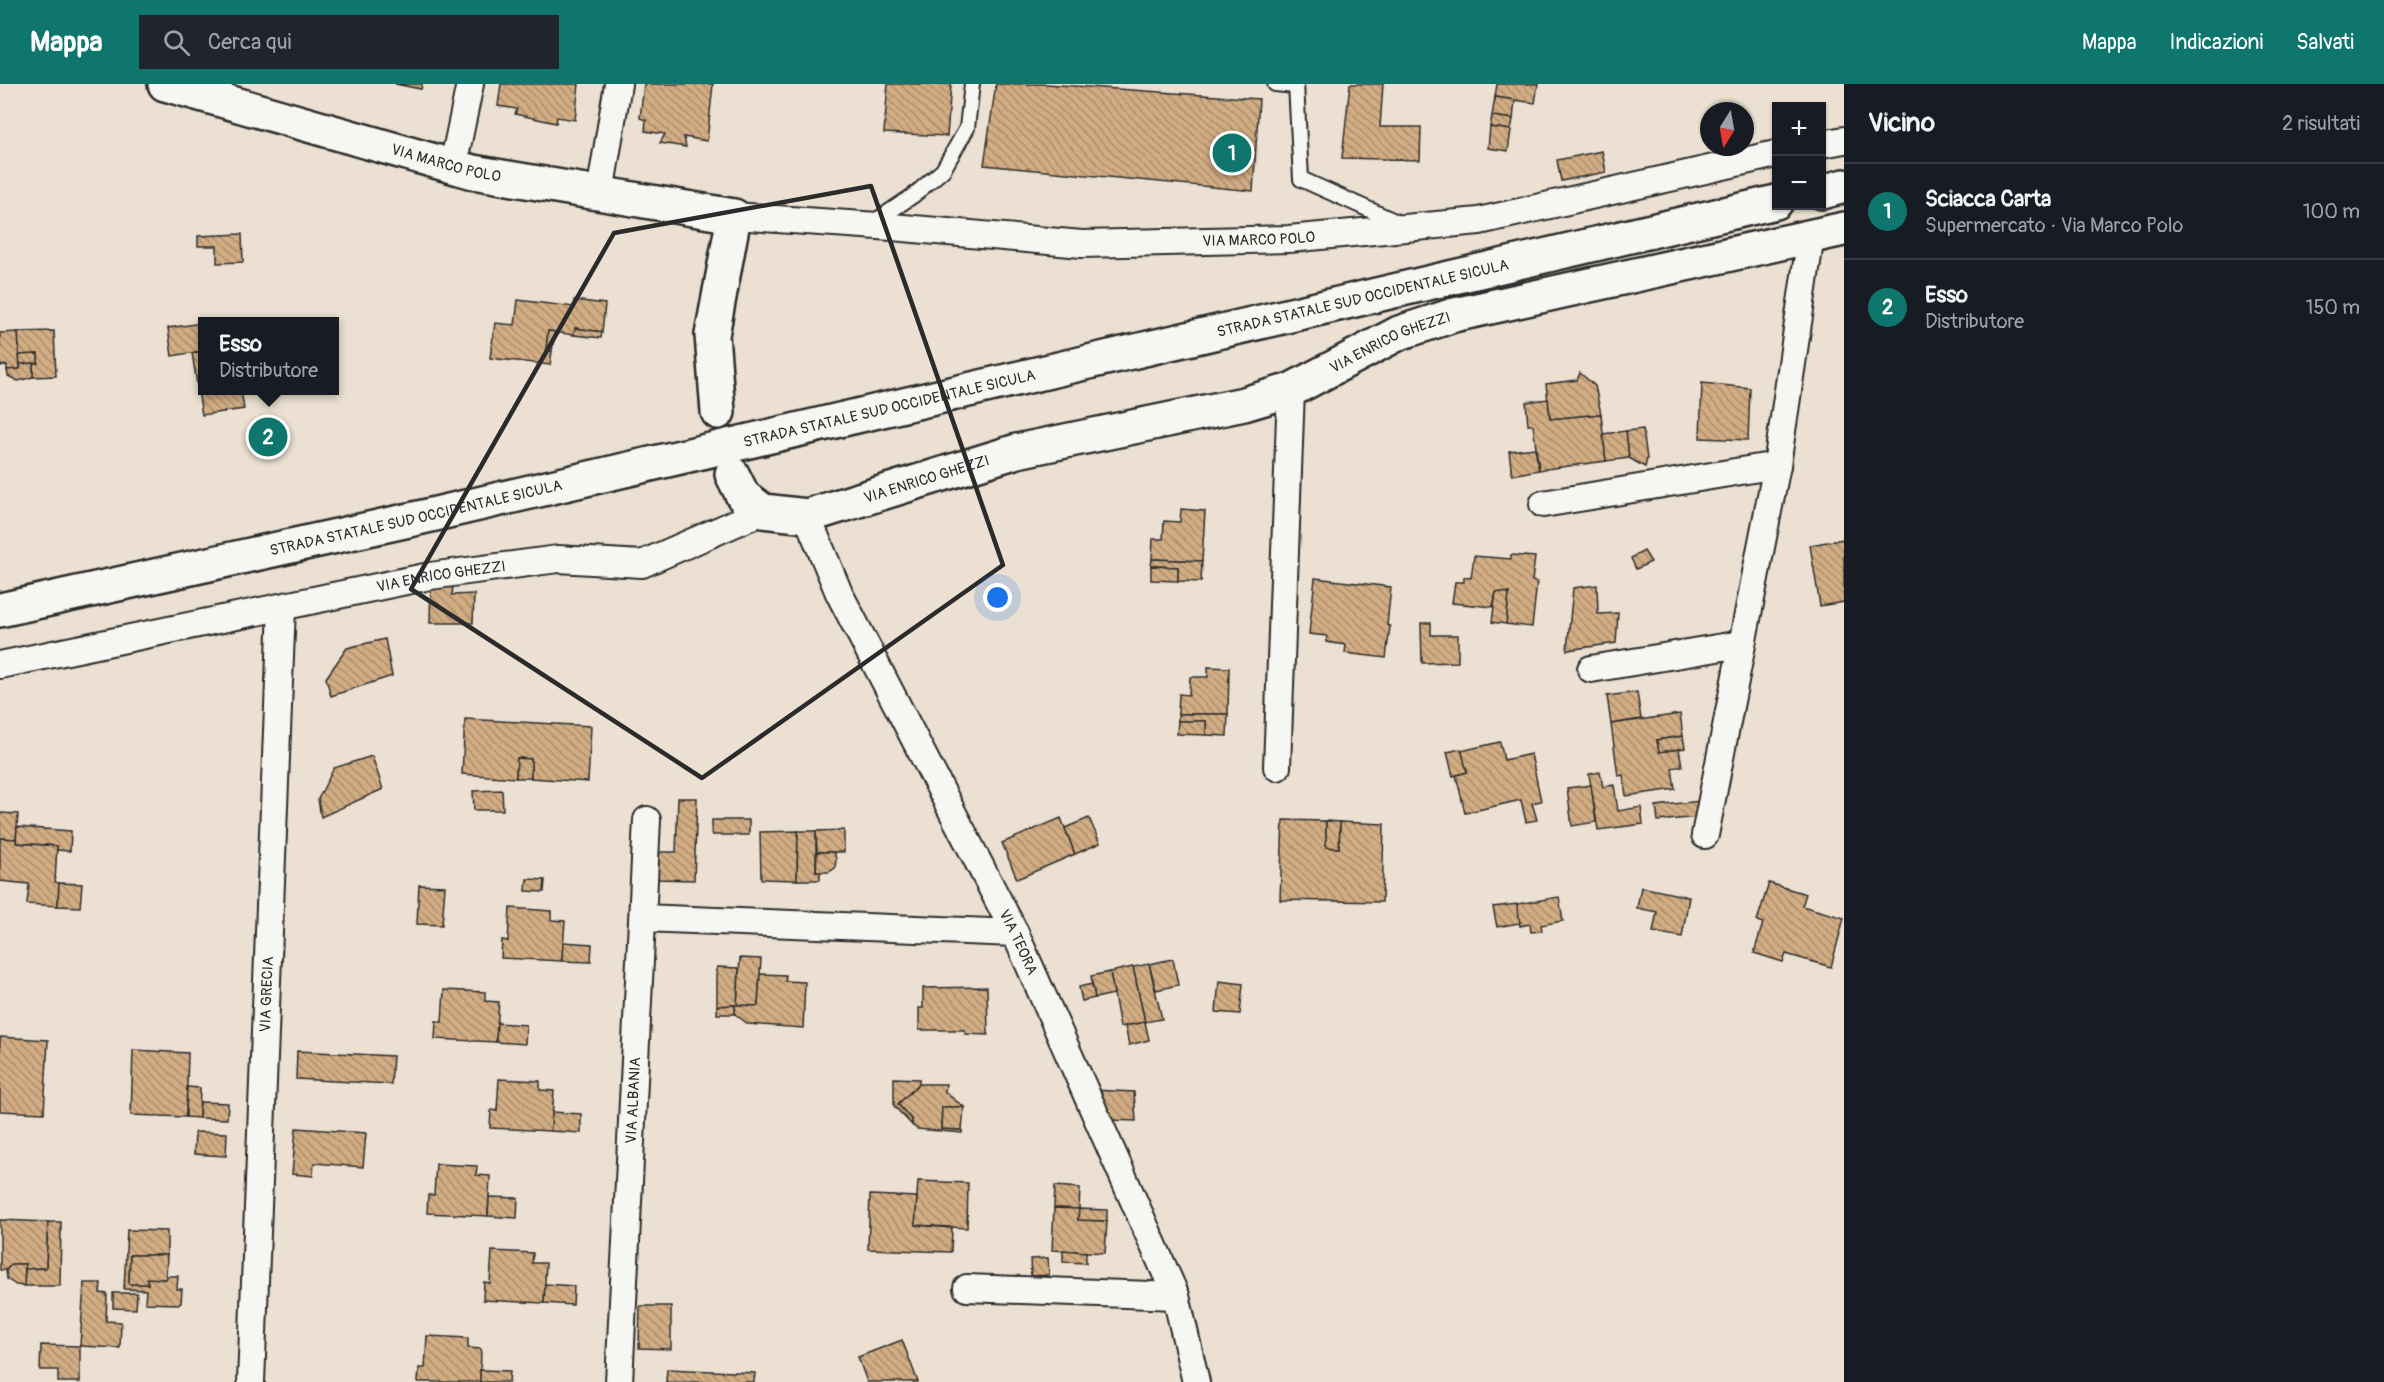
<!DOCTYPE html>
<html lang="it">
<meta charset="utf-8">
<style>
body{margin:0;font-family:Pangolin,sans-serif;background:#20242c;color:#f1f3f6}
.controls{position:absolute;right:18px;top:18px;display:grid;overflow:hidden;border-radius:0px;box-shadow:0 2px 4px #0004}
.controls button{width:54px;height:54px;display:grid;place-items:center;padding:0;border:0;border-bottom:2px solid #363941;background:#171b24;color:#f1f3f6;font:30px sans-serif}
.compass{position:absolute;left:1700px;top:18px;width:54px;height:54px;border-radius:50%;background:#171b24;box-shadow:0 2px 4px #0004;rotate:191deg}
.you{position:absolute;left:998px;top:514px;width:21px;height:21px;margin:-15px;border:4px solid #fff;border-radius:50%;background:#1a73e8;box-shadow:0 0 0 9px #1a73e833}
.badge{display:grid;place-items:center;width:39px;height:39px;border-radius:50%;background:#0f766e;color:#fff;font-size:20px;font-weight:700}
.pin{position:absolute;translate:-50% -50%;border:3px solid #fff;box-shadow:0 2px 6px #0006}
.popup{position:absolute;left:198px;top:233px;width:141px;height:78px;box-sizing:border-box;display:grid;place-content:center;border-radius:0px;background:#171b24;filter:drop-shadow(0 2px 4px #0005);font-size:20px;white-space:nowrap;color:#9ea1a6}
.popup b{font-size:22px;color:#f1f3f6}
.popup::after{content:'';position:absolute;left:50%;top:100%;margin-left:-12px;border:12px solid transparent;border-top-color:#171b24}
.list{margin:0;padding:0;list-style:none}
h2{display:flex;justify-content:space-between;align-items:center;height:78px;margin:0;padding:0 24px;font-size:26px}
h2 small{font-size:20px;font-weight:400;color:#9ea1a6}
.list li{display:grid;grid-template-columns:39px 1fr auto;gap:18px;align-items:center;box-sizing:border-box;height:96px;padding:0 24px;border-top:2px solid #363941}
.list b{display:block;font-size:22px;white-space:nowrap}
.list p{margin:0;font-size:20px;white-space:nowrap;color:#9ea1a6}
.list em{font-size:20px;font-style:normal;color:#9ea1a6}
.icon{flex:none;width:33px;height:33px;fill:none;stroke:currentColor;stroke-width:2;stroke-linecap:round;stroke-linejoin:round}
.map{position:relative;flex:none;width:1844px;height:1298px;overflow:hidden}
header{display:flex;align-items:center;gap:36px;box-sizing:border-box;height:84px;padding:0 30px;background:#0f766e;color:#fff}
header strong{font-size:28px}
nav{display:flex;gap:33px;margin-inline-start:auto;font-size:21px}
.search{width:420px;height:54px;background:#20242c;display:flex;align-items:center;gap:15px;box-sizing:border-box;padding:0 21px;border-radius:0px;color:#9ea1a6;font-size:22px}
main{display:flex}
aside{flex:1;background:#171b24}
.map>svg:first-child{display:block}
</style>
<header>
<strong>Mappa</strong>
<div class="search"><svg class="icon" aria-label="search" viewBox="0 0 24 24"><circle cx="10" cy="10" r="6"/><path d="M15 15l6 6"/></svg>Cerca qui</div>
<nav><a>Mappa</a><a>Indicazioni</a><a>Salvati</a></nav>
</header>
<main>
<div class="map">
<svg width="1844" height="1298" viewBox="0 0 1844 1298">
<defs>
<pattern id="building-back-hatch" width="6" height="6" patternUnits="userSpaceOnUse" patternTransform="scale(1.5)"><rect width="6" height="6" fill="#d2ad84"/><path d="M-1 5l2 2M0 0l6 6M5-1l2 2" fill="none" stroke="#ab8d6c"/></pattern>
</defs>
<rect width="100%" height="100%" fill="#ebe0d1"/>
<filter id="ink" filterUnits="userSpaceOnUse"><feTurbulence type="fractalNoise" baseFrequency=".0167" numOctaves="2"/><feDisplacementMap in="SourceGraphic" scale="12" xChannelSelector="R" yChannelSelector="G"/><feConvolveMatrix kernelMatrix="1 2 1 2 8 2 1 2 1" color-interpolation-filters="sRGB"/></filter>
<g filter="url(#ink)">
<g fill="url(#building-back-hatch)" stroke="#2b2b2b" stroke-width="1.5">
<path d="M 395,0 L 422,0 L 421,5 Z"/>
<path d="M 501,0 L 579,0 L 575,36 L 557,33 L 556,39 L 515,30 L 517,25 L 498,22 Z"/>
<path d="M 644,0 L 713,0 L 707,57 L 684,53 L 686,63 L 660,59 L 665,50 L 645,47 L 646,36 L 640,34 Z"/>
<path d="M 888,0 L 951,0 L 947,52 L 884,49 Z"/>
<path d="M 996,0 L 1046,0 L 1259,15 L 1253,107 L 984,81 Z"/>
<path d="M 1350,0 L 1383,0 L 1380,43 L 1421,43 L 1420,76 L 1342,74 Z"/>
<path d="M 1497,0 L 1538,0 L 1535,19 L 1495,13 Z"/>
<path d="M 1495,13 L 1515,16 L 1513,35 L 1492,32 Z"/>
<path d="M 1492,32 L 1513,35 L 1511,46 L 1490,43 Z"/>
<path d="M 1490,43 L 1511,46 L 1508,67 L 1488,64 Z"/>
<path d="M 1602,67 L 1606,88 L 1561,97 L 1557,76 Z"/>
<path d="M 242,150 L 243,178 L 217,179 L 217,162 L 198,162 L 198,152 Z"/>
<path d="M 518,216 L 574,223 L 574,216 L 605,220 L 602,248 L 575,244 L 574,251 L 548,247 L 546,266 L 552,267 L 550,281 L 490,274 L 495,239 L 515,241 Z"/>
<path d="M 202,239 L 202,267 L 172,272 L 168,244 Z"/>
<path d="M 575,244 L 602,248 L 601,254 L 574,251 Z"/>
<path d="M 54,247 L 56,292 L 33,293 L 33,279 L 38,279 L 38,270 L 19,271 L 18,248 Z"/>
<path d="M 548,247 L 555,248 L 552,267 L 546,266 Z"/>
<path d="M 18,248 L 20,285 L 7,286 L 7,281 L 0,282 L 0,249 Z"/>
<path d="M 202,267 L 202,306 L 241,306 L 244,325 L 202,331 L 192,269 Z"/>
<path d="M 38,270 L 38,279 L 20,280 L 19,271 Z"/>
<path d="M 33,279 L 33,293 L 18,297 L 8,292 L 7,286 L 20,285 L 20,280 Z"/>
<path d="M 1580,289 L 1595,302 L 1601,330 L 1550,335 L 1546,300 L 1577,296 Z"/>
<path d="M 1702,299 L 1750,304 L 1748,356 L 1700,354 Z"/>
<path d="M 1548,315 L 1550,335 L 1601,330 L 1606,377 L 1539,386 L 1533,341 L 1528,341 L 1526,318 Z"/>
<path d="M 1643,345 L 1647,375 L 1645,383 L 1629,374 L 1626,347 Z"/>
<path d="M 1626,347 L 1629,374 L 1606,377 L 1603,350 Z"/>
<path d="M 1535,364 L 1539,386 L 1512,391 L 1509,367 Z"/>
<path d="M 1181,425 L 1205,427 L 1202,477 L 1152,475 L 1153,455 L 1163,455 L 1164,437 L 1180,438 Z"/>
<path d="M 1844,455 L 1844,518 L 1820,522 L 1810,461 Z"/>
<path d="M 1644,467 L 1651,478 L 1636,485 L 1631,474 Z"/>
<path d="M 1511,471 L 1535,473 L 1532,497 L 1537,498 L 1532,543 L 1506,540 L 1509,509 L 1496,508 L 1493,523 L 1452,519 L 1455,498 L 1464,498 L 1464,493 L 1471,494 L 1474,472 L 1511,475 Z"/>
<path d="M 1152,475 L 1202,477 L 1201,498 L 1178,497 L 1178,483 L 1151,482 Z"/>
<path d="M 1151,482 L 1178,483 L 1178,497 L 1151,496 Z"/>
<path d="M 1315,494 L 1391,503 L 1387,541 L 1390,542 L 1386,574 L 1345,569 L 1346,561 L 1326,558 L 1327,552 L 1309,550 Z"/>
<path d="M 454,495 L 452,511 L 474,510 L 473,539 L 430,539 L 431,499 Z"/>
<path d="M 1597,501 L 1598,530 L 1618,529 L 1616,559 L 1567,566 L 1573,504 Z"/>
<path d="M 1496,508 L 1509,509 L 1506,540 L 1492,538 Z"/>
<path d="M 1421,539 L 1431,539 L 1431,551 L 1458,551 L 1458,578 L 1422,579 Z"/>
<path d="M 385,555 L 392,592 L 331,612 L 326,594 L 347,564 Z"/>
<path d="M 1208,583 L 1229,584 L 1228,630 L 1178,630 L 1179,610 L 1189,611 L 1190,593 L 1208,593 Z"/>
<path d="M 1637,608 L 1641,635 L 1611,640 L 1607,612 Z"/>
<path d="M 1178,630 L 1228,630 L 1227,652 L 1206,651 L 1206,637 L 1178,637 Z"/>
<path d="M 1680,630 L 1683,652 L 1657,656 L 1659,668 L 1679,665 L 1682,682 L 1672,684 L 1675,705 L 1626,712 L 1623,691 L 1618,692 L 1611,640 Z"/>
<path d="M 465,635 L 591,642 L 588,698 L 531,694 L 531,675 L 517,674 L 516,694 L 462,690 Z"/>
<path d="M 1178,637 L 1206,637 L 1206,651 L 1177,650 Z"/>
<path d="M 1683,652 L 1685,664 L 1659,668 L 1657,656 Z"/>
<path d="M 1500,658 L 1504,676 L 1531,670 L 1541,717 L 1532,719 L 1537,736 L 1526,738 L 1521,716 L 1465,729 L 1456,691 L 1467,688 L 1461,667 Z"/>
<path d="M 1461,665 L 1467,688 L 1453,692 L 1447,668 Z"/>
<path d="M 372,672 L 383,705 L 321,733 L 318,715 L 334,684 Z"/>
<path d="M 517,674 L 531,675 L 531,694 L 516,694 Z"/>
<path d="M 1600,688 L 1603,703 L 1614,701 L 1618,727 L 1641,723 L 1643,740 L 1598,746 L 1589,690 Z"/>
<path d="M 1591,701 L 1596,738 L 1572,742 L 1567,704 Z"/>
<path d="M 502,706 L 503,726 L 474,726 L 473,707 Z"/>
<path d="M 678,714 L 697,714 L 694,796 L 657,795 L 659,768 L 676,768 Z"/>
<path d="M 1700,717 L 1698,733 L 1658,737 L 1656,722 Z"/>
<path d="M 0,729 L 18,730 L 16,755 L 0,754 Z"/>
<path d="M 1061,734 L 1075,770 L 1017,795 L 1002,759 Z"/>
<path d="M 1089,734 L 1100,759 L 1075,770 L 1065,744 Z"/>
<rect x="712" y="736" width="37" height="15"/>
<path d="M 1283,736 L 1326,737 L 1326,763 L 1339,764 L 1340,738 L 1384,740 L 1382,818 L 1280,816 Z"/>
<path d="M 1326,737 L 1340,738 L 1339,764 L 1326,763 Z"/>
<path d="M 17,743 L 71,747 L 70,767 L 57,766 L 57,762 L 16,759 Z"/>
<path d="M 844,746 L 844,768 L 817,768 L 816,747 Z"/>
<path d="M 798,747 L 797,796 L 761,795 L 760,748 Z"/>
<path d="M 798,747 L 816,747 L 816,788 L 820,787 L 820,796 L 797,796 Z"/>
<path d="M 0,754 L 16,755 L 16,759 L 57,762 L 55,798 L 59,799 L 58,822 L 27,820 L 29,800 L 0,797 Z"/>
<path d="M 817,768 L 834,768 L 836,775 L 835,784 L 829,788 L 816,788 Z"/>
<path d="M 527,795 L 545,796 L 544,808 L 526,807 Z"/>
<path d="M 59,799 L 82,800 L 80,823 L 58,822 Z"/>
<path d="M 1769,799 L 1806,810 L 1802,822 L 1844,834 L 1831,883 L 1786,870 L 1783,878 L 1754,869 L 1763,839 L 1757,837 Z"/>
<path d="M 419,801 L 445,802 L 442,841 L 417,840 Z"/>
<path d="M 1641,803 L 1689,813 L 1682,853 L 1653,848 L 1657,828 L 1637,824 Z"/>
<path d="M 1559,813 L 1563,837 L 1541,841 L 1542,847 L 1531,848 L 1530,840 L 1520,842 L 1517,820 Z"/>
<path d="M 1517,820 L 1520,839 L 1497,843 L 1493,823 Z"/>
<path d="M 510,824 L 551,827 L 551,836 L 565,837 L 562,877 L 501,874 L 502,856 L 508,857 Z"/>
<path d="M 563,858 L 592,860 L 591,878 L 562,877 Z"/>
<path d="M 740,874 L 761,875 L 758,922 L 737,921 Z"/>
<path d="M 1173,875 L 1178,901 L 1156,906 L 1149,880 Z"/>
<path d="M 1149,880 L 1162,935 L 1145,938 L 1133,883 Z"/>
<path d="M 717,883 L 739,884 L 737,921 L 758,922 L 760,890 L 786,891 L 785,897 L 805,898 L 803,944 L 748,940 L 735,930 L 735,921 L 717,922 Z"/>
<path d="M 1133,883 L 1145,938 L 1120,943 L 1110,888 Z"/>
<path d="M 1110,888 L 1114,910 L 1095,914 L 1091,892 Z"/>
<path d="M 1219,897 L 1243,900 L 1240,930 L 1216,928 Z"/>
<path d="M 1092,900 L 1095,914 L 1082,917 L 1079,903 Z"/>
<path d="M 987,903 L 988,951 L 965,950 L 965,946 L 919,946 L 919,924 L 923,924 L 923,904 Z"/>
<path d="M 444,906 L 485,908 L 485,917 L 499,918 L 496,958 L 435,955 L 436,937 L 442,938 Z"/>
<path d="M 735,921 L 735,930 L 717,930 L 717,922 Z"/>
<path d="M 1145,938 L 1149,956 L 1129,961 L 1125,942 Z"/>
<path d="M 497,939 L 526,941 L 525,960 L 496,958 Z"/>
<path d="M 0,953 L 48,956 L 44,1029 L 0,1027 Z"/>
<path d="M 133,966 L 188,969 L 186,1033 L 131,1031 Z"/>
<path d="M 297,967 L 393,972 L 391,1000 L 296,995 Z"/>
<path d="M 894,994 L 919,995 L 919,1000 L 898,1020 L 912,1036 L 912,1041 L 894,1022 Z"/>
<path d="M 499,995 L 540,997 L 540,1006 L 554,1007 L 551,1047 L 490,1044 L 491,1026 L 497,1027 Z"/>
<path d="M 919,1000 L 946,1000 L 945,1008 L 964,1023 L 942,1023 L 941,1045 L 962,1046 L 962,1049 L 917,1045 L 912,1041 L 912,1036 L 898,1020 Z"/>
<path d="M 187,1003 L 200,1004 L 199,1034 L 186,1033 Z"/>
<path d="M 1093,1006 L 1134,1008 L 1136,1037 L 1108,1036 Z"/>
<path d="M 200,1018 L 228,1019 L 227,1035 L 199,1034 Z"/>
<path d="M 942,1023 L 964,1023 L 962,1046 L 941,1045 Z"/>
<path d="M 552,1028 L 581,1030 L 581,1049 L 551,1047 Z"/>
<path d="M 296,1044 L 366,1049 L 363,1083 L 314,1079 L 313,1092 L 292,1090 Z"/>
<path d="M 195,1048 L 227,1049 L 226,1072 L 194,1070 Z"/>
<path d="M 436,1080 L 477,1082 L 476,1091 L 490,1092 L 488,1132 L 427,1129 L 428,1111 L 434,1111 Z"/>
<path d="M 918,1097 L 968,1099 L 967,1144 L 915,1141 Z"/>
<path d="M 1055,1102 L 1080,1104 L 1079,1125 L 1054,1124 Z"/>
<path d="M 870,1111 L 917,1113 L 915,1141 L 952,1144 L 951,1168 L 868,1165 Z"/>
<path d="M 489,1113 L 518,1114 L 517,1134 L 488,1132 Z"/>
<path d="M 1054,1124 L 1079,1125 L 1078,1136 L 1107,1137 L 1105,1169 L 1052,1166 Z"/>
<path d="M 1079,1125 L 1107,1126 L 1107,1137 L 1078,1136 Z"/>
<path d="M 0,1136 L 48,1138 L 46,1184 L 25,1185 L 25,1180 L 12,1180 L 6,1186 L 0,1186 Z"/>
<path d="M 48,1138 L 61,1138 L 60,1202 L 24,1202 L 25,1185 L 46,1184 Z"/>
<path d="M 127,1146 L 167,1147 L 167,1171 L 130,1171 L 129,1200 L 148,1200 L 147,1194 L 166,1195 L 166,1192 L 178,1192 L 177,1205 L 182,1205 L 181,1219 L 179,1220 L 145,1219 L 146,1206 L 124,1205 Z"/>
<path d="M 1063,1166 L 1086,1168 L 1086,1179 L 1063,1178 Z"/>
<path d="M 492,1167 L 533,1169 L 532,1179 L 546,1179 L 544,1219 L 483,1216 L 484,1198 L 490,1199 Z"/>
<path d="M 130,1171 L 167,1171 L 166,1195 L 147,1194 L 148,1200 L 129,1200 Z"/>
<path d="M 1048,1174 L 1049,1191 L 1031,1192 L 1030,1175 Z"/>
<path d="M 12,1180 L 25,1180 L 24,1202 L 16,1201 L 7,1195 L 6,1186 Z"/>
<path d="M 84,1199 L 101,1199 L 100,1209 L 107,1210 L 106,1237 L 121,1238 L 120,1264 L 80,1262 Z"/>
<path d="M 545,1200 L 574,1202 L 573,1221 L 544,1219 Z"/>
<path d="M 113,1209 L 137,1209 L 136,1225 L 113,1224 Z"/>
<path d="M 640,1222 L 671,1222 L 671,1265 L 639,1264 Z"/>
<path d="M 427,1252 L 468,1254 L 468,1264 L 481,1265 L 480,1298 L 418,1298 L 419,1284 L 425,1284 Z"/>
<path d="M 902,1256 L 918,1298 L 867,1298 L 858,1273 Z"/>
<path d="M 41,1261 L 80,1262 L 80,1298 L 58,1298 L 58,1286 L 40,1286 Z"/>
<path d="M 667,1285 L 755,1289 L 754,1298 L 666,1298 Z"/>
<path d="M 480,1286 L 510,1287 L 509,1298 L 480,1298 Z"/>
</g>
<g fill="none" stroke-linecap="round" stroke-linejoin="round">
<defs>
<g id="lane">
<path d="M 1275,0 L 1295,2"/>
<path d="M 1296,0 L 1301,95 L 1401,140"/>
<path d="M 871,140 L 914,111 L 943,86 L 967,44 L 972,0"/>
</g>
<g id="street">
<path d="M 1822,60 L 1844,56"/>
<path d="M 453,82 L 470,0"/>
<path d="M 600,109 L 618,0"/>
<path id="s1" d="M 734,132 L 892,143 L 1082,160 L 1289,155 L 1479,137 L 1776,70"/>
<path d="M 1543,420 L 1777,381"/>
<path id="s2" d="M 807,432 L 839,509 L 1015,849 L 1176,1212 L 1196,1298"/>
<path id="s3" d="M 0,581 L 430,492 L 558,475 L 642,480 L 763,427"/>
<path d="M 1591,585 L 1741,560"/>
<path d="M 1277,683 L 1291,306"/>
<path d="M 1705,751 L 1777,381 L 1811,151"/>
<path d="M 643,834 L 1015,849"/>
<path d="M 967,1204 L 1176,1212"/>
<path id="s4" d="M 251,1298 L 282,523"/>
<path id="s5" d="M 619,1298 L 647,736"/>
</g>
<g id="secondary">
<path id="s6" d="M 165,0 L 473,88 L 734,132 L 712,251 L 718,328"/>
<path id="s7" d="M 732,390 L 743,412 L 763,427 L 807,432 L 1017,367 L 1244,320 L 1291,306 L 1399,249 L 1454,231 L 1844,145"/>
</g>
<g id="primary">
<path d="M 1822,108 L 1844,102"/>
<path id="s8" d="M 0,526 L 414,435 L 1776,118"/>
</g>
</defs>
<use href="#lane" stroke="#2b2b2b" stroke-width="18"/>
<use href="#street" stroke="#2b2b2b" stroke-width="30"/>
<use href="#secondary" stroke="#2b2b2b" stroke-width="38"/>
<use href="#primary" stroke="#2b2b2b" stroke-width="38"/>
<use href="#lane" stroke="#f6f6f2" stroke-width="14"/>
<use href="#street" stroke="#f6f6f2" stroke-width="26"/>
<use href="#secondary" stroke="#f6f6f2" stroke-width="33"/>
<use href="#primary" stroke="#f6f6f2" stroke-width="33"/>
</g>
</g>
<path fill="none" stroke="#2b2b2b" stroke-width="4.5" stroke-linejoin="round" d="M 871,102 L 1003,481 L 702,694 L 411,505 L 614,149 Z"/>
<g text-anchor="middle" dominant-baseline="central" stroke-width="5" stroke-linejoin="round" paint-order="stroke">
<g font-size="15" fill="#2b2b2b" stroke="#f6f6f2">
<text stroke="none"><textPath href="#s6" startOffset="292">VIA MARCO POLO</textPath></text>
<text stroke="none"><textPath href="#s1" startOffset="526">VIA MARCO POLO</textPath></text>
<text stroke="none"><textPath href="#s8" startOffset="1398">STRADA STATALE SUD OCCIDENTALE SICULA</textPath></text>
<text stroke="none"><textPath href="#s7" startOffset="705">VIA ENRICO GHEZZI</textPath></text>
<text stroke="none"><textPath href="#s8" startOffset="912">STRADA STATALE SUD OCCIDENTALE SICULA</textPath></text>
<text stroke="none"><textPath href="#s7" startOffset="219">VIA ENRICO GHEZZI</textPath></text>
<text stroke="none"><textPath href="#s8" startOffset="426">STRADA STATALE SUD OCCIDENTALE SICULA</textPath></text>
<text stroke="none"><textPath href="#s3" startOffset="450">VIA ENRICO GHEZZI</textPath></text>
<text stroke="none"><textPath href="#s2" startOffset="476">VIA TEORA</textPath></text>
<text stroke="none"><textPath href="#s4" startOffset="388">VIA GRECIA</textPath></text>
<text stroke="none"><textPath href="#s5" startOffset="282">VIA ALBANIA</textPath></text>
</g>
</g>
</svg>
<div class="controls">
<button>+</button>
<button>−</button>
</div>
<svg class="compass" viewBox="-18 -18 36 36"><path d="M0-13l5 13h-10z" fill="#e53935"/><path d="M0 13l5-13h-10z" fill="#9ea1a6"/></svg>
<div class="you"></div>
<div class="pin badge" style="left:1232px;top:69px">1</div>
<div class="pin badge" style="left:268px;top:353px">2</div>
<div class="popup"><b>Esso</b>Distributore</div>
</div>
<aside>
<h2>Vicino<small>2 risultati</small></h2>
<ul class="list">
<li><span class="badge">1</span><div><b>Sciacca Carta</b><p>Supermercato · Via Marco Polo</p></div><em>100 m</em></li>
<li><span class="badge">2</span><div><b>Esso</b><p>Distributore</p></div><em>150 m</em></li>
</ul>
</aside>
</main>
